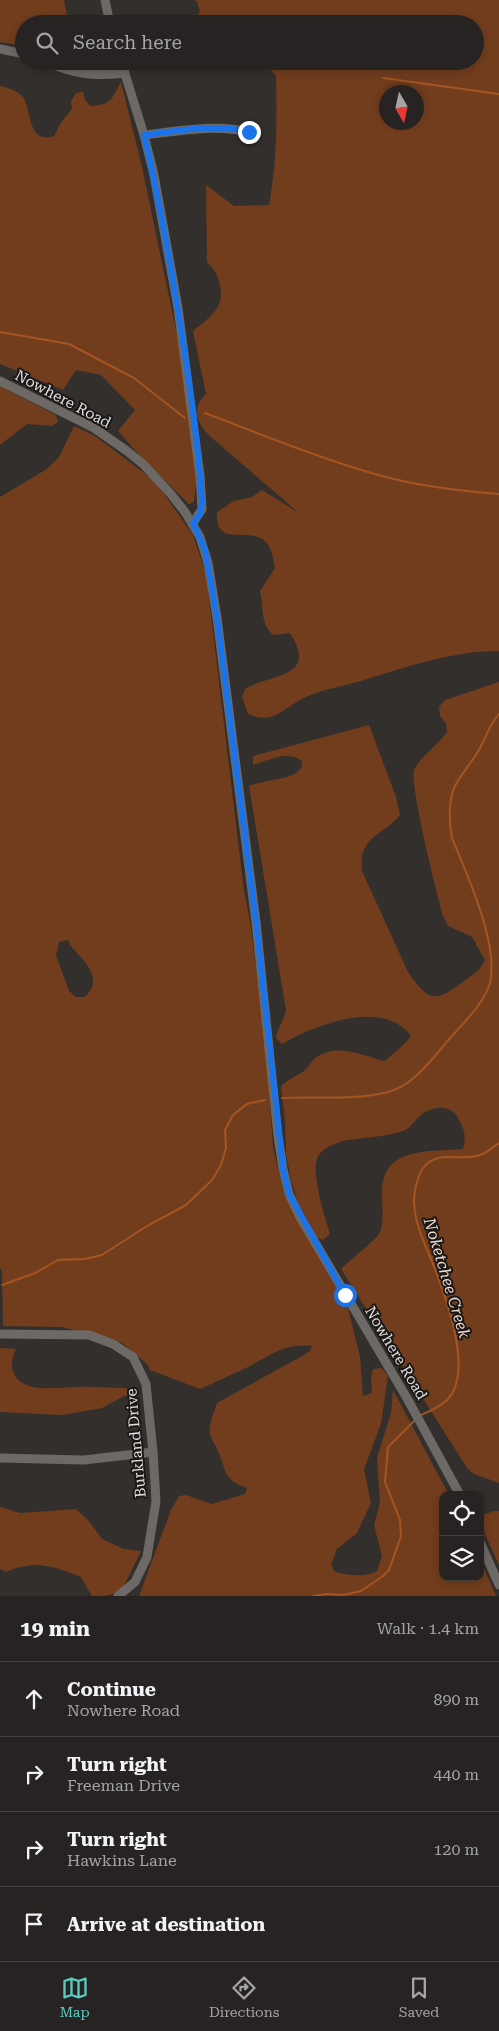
<!DOCTYPE html>
<meta charset="utf-8">
<style>
body{margin:0;font-family:"Roboto Serif",serif;background:#2e2b2a;color:#f1f3f6}
.controls{position:absolute;right:15px;bottom:15px;display:grid;overflow:hidden;border-radius:10px;box-shadow:0 2px 8px #0003}
.controls button{width:45px;height:45px;display:grid;place-items:center;padding:0;border:0;border-bottom:1px solid #424040;background:#262322;color:#f1f3f6;font:25px sans-serif}
.compass{position:absolute;left:379px;top:85px;width:45px;height:45px;border-radius:50%;background:#262322;box-shadow:0 2px 8px #0003;rotate:171deg}
.stop{position:absolute;width:15px;height:15px;margin:-11px;border:4px solid #1a73e8;border-radius:50%;background:#fff}
.stop.end{background:#1a73e8;border-color:#fff;box-shadow:0 1px 5px #0008}
.list{margin:0;padding:0;list-style:none}
h2{display:flex;justify-content:space-between;align-items:center;height:65px;margin:0;padding:0 20px;font-size:21px}
h2 small{font-size:16px;font-weight:400;color:#a4a4a5}
.list li{display:grid;grid-template-columns:32px 1fr auto;gap:15px;align-items:center;box-sizing:border-box;height:75px;padding:0 20px;border-top:1px solid #424040}
.list b{display:block;font-size:19px;white-space:nowrap}
.list p{margin:0;font-size:16px;white-space:nowrap;color:#a4a4a5}
.list em{font-size:16px;font-style:normal;color:#a4a4a5}
.icon{flex:none;width:28px;height:28px;fill:none;stroke:currentColor;stroke-width:2;stroke-linecap:round;stroke-linejoin:round}
.map{position:relative;flex:none;width:499px;height:1596px;overflow:hidden}
.search{position:absolute;background:#262322;box-shadow:0 2px 8px #0003;left:15px;right:15px;top:15px;height:55px;display:flex;align-items:center;gap:12px;box-sizing:border-box;padding:0 18px;border-radius:28px;color:#a4a4a5;font-size:19px}
.sheet{height:365px;background:#262322}
nav{display:flex;justify-content:space-around;align-items:center;box-sizing:border-box;height:70px;border-top:1px solid #424040;background:#262322;font-size:14px;color:#a4a4a5}
nav a{display:grid;justify-items:center;gap:2px}
nav .on{color:#57cec1}
.map>svg:first-child{display:block}
</style>
<div class="map">
<svg width="499" height="1596" viewBox="0 0 499 1596">
<rect width="100%" height="100%" fill="#332f2d"/>
<g fill="#713d1d" fill-rule="evenodd">
<path d="M 0,0 L 64,0 L 67,16 L 73,20 L 99,18 L 101,24 L 24,24 L 24,46 L 0,42 Z"/>
<path d="M 193,0 L 499,0 L 499,651 C 451,651 407,667 361,681 C 344,686 323,689 306,697 C 284,706 276,726 248,714 L 242,697 L 245,689 C 271,673 319,679 290,633 L 273,635 C 260,624 264,607 260,591 L 275,568 C 273,559 272,548 266,542 C 250,525 215,550 217,512 L 234,501 L 252,497 L 262,490 L 299,513 L 212,438 C 197,424 190,409 206,394 L 193,331 C 209,318 225,308 220,286 C 218,275 215,270 207,262 L 206,185 L 234,206 L 269,205 C 277,163 277,118 276,76 L 263,61 L 475,61 L 475,24 L 189,24 L 200,12 L 197,1 ZM 386,92 L 416,92 L 416,122 L 386,122 Z"/>
<path d="M 73,61 L 117,61 L 119,65 C 103,68 88,68 73,61 Z"/>
<path d="M 121,82 L 142,167 L 181,354 L 198,467 L 194,502 L 189,504 L 140,456 L 118,431 L 135,410 L 101,375 L 76,370 L 63,390 L 0,364 L 0,86 C 8,88 16,90 22,96 C 33,109 26,145 54,136 L 62,121 L 72,109 L 71,101 L 76,93 L 83,92 L 85,100 L 90,106 C 111,105 112,99 121,82 Z"/>
<path d="M 0,386 L 56,415 L 58,422 L 52,426 L 27,424 L 0,445 Z"/>
<path d="M 74,426 L 95,436 L 155,481 L 193,535 L 206,574 L 244,891 L 250,921 L 266,1046 L 273,1147 L 284,1194 L 346,1300 L 360,1357 L 363,1396 L 372,1393 L 371,1377 L 373,1369 L 382,1368 L 388,1376 L 381,1424 L 364,1469 L 371,1503 L 357,1533 L 337,1549 L 331,1565 L 335,1572 C 349,1575 364,1578 377,1571 L 382,1556 L 374,1525 L 380,1502 L 377,1458 L 391,1413 L 393,1390 L 449,1495 L 443,1495 L 443,1577 L 480,1577 L 480,1559 L 496,1596 L 139,1596 L 171,1510 L 179,1496 L 186,1495 L 212,1504 L 245,1494 L 247,1488 C 222,1479 227,1471 218,1451 C 214,1441 208,1437 210,1426 C 211,1418 215,1410 217,1403 L 304,1355 L 310,1351 L 312,1346 C 285,1343 273,1354 250,1366 C 234,1374 217,1381 200,1389 L 150,1370 L 147,1364 L 122,1343 L 62,1327 L 3,1326 L 2,1272 L 0,1268 L 0,497 L 47,469 L 59,457 ZM 68,940 L 70,945 C 83,960 106,979 84,997 L 76,997 L 69,991 L 56,955 L 59,942 Z"/>
<path d="M 499,682 L 499,1483 L 474,1474 L 467,1468 L 341,1269 C 348,1262 377,1239 380,1232 C 385,1218 381,1204 382,1190 C 384,1146 430,1152 463,1149 C 466,1137 465,1130 459,1120 C 451,1103 432,1106 420,1116 C 414,1121 410,1129 403,1131 C 384,1137 362,1138 342,1141 C 334,1144 323,1148 318,1156 C 310,1171 325,1218 330,1234 L 323,1240 L 315,1237 L 299,1205 L 291,1180 L 286,1154 L 285,1121 L 281,1086 C 289,1079 296,1076 304,1071 C 308,1068 310,1063 314,1059 C 336,1041 362,1056 385,1061 C 393,1053 404,1046 411,1036 C 383,998 315,1025 282,1044 L 276,1038 C 278,1027 284,1020 286,1010 L 249,786 C 262,780 293,780 300,769 C 302,767 302,764 302,761 C 288,750 269,760 253,765 L 253,756 L 369,725 L 396,797 L 400,815 C 383,836 358,836 362,871 L 408,972 C 428,1001 435,1004 464,981 C 472,975 481,970 485,960 L 472,937 L 448,926 L 444,918 C 438,901 409,781 414,770 C 420,757 439,744 447,732 L 446,723 L 440,716 L 439,707 L 445,700 Z"/>
<path d="M 0,1348 L 16,1349 C 14,1354 11,1362 12,1367 C 17,1396 56,1387 76,1387 C 92,1386 109,1388 126,1388 L 130,1393 L 102,1408 L 62,1415 L 0,1412 Z"/>
<path d="M 0,1507 L 20,1513 L 76,1509 L 88,1520 L 102,1539 L 124,1549 L 141,1551 L 121,1592 L 105,1596 L 92,1596 L 81,1577 C 52,1566 36,1559 6,1572 L 0,1569 Z"/>
<path d="M 494,1511 L 499,1511 L 499,1565 L 480,1523 L 480,1516 Z"/>
</g>
<g fill="none" stroke-linecap="round" stroke-linejoin="round">
<g stroke="#a45522" stroke-width="2">
<path d="M 383,78 L 499,94"/>
<path d="M 0,332 L 69,344 L 134,378 L 185,418"/>
<path d="M 205,413 C 263,435 321,459 382,476 C 418,486 461,491 499,494"/>
<path d="M 282,1098 C 317,1096 353,1101 388,1092 C 413,1085 429,1063 445,1044 C 460,1026 483,1006 490,983 C 499,943 467,875 452,838 C 449,823 448,798 456,784 C 463,772 473,761 480,748 C 486,737 490,724 499,714"/>
<path d="M 2,1285 L 35,1273 L 58,1260 L 85,1259 L 102,1255 L 147,1226 L 186,1205 L 212,1180 L 221,1165 L 226,1148 L 225,1130 L 233,1115 L 247,1104 L 265,1100"/>
<path d="M 421,1415 C 430,1411 440,1407 447,1400 C 474,1373 447,1300 435,1269 C 425,1243 410,1218 415,1190 C 417,1182 418,1175 423,1168 C 438,1149 460,1162 480,1155 C 487,1153 493,1147 499,1143"/>
<path d="M 314,1596 L 326,1594 L 343,1595 L 361,1591 L 383,1576 L 389,1570 L 401,1536 L 400,1520 L 385,1482 L 388,1447 L 415,1420"/>
</g>
<g stroke="#6d6966" stroke-width="9">
<path d="M 105,0 L 110,24"/>
<path d="M 0,49 L 24,54"/>
<path d="M 44,61 C 73,74 93,77 125,73"/>
<path d="M 121,61 L 144,135 L 154,175 L 178,308 L 200,476 L 202,509 L 193,523"/>
<path d="M 144,135 C 179,131 215,124 249,132"/>
<path d="M 0,381 L 94,428 L 127,451 L 143,464 L 170,493 L 185,512 L 200,537 L 208,563 L 217,618 L 256,922 L 278,1136 L 283,1169 L 289,1194 L 300,1217 L 408,1400 L 460,1495"/>
<path d="M 0,1334 L 89,1335 L 113,1344 L 133,1357 L 146,1384 L 153,1452 L 156,1501 L 147,1557 L 135,1582 L 118,1596"/>
<path d="M 0,1458 L 84,1460 L 153,1452"/>
<path d="M 480,1542 L 499,1585"/>
</g>
</g>
<g fill="none" stroke-linecap="round" stroke-linejoin="round">
<path stroke="#1a73e8" stroke-width="6" d="M 249,132 C 215,123 179,131 144,135 C 155,180 163,225 171,269 C 184,346 197,424 202,503 L 200,514 L 193,523 L 205,550 L 217,618 L 256,922 L 283,1169 L 289,1194 L 345,1295"/>
</g>
<g text-anchor="middle" dominant-baseline="central" stroke-width="4" stroke-linejoin="round" paint-order="stroke">
<g font-size="15" fill="#e1dedd" stroke="#1a1817">
<text transform="translate(63 399) rotate(28)">Nowhere Road</text>
<text transform="translate(396 1353) rotate(59)">Nowhere Road</text>
<text transform="translate(136 1443) rotate(-95)">Burkland Drive</text>
</g>
<g font-size="16" font-style="italic" fill="#f0d9cd" stroke="#1a1817">
<text transform="translate(447 1278) rotate(73)">Noketchee Creek</text>
</g>
</g>
</svg>
<div class="controls">
<button><svg class="icon" aria-label="locate" viewBox="0 0 24 24"><circle cx="12" cy="12" r="6"/><path d="M12 2v4M12 18v4M2 12h4M18 12h4"/></svg></button>
<button><svg class="icon" aria-label="layers" viewBox="0 0 24 24"><path d="M12 4l9 5-9 5-9-5zM3 14l9 5 9-5"/></svg></button>
</div>
<svg class="compass" viewBox="-18 -18 36 36"><path d="M0-13l5 13h-10z" fill="#e53935"/><path d="M0 13l5-13h-10z" fill="#a4a4a5"/></svg>
<div class="stop" style="left:345px;top:1295px"></div>
<div class="stop end" style="left:249px;top:132px"></div>
<div class="search"><svg class="icon" aria-label="search" viewBox="0 0 24 24"><circle cx="10" cy="10" r="6"/><path d="M15 15l6 6"/></svg>Search here</div>
</div>
<section class="sheet">
<h2>19 min<small>Walk · 1.4 km</small></h2>
<ul class="list">
<li><svg class="icon" aria-label="ahead" viewBox="0 0 24 24"><path d="M12 20V5M6 11l6-6 6 6"/></svg><div><b>Continue</b><p>Nowhere Road</p></div><em>890 m</em></li>
<li><svg class="icon" aria-label="right" viewBox="0 0 24 24"><path d="M7 20v-9h11M14 6l5 5-5 5"/></svg><div><b>Turn right</b><p>Freeman Drive</p></div><em>440 m</em></li>
<li><svg class="icon" aria-label="right" viewBox="0 0 24 24"><path d="M7 20v-9h11M14 6l5 5-5 5"/></svg><div><b>Turn right</b><p>Hawkins Lane</p></div><em>120 m</em></li>
<li><svg class="icon" aria-label="arrive" viewBox="0 0 24 24"><path d="M6 21V4h12l-3 4 3 4H6"/></svg><div><b>Arrive at destination</b></div></li>
</ul>
</section>
<nav>
<a class="on"><svg class="icon" aria-label="map" viewBox="0 0 24 24"><path d="M3 6l6-2 6 2 6-2v14l-6 2-6-2-6 2zM9 4v14M15 6v14"/></svg>Map</a>
<a><svg class="icon" aria-label="directions" viewBox="0 0 24 24"><path d="M12 3l9 9-9 9-9-9zM9 14v-3h6M13 9l2 2-2 2"/></svg>Directions</a>
<a><svg class="icon" aria-label="saved" viewBox="0 0 24 24"><path d="M7 4h10v16l-5-4-5 4z"/></svg>Saved</a>
</nav>
